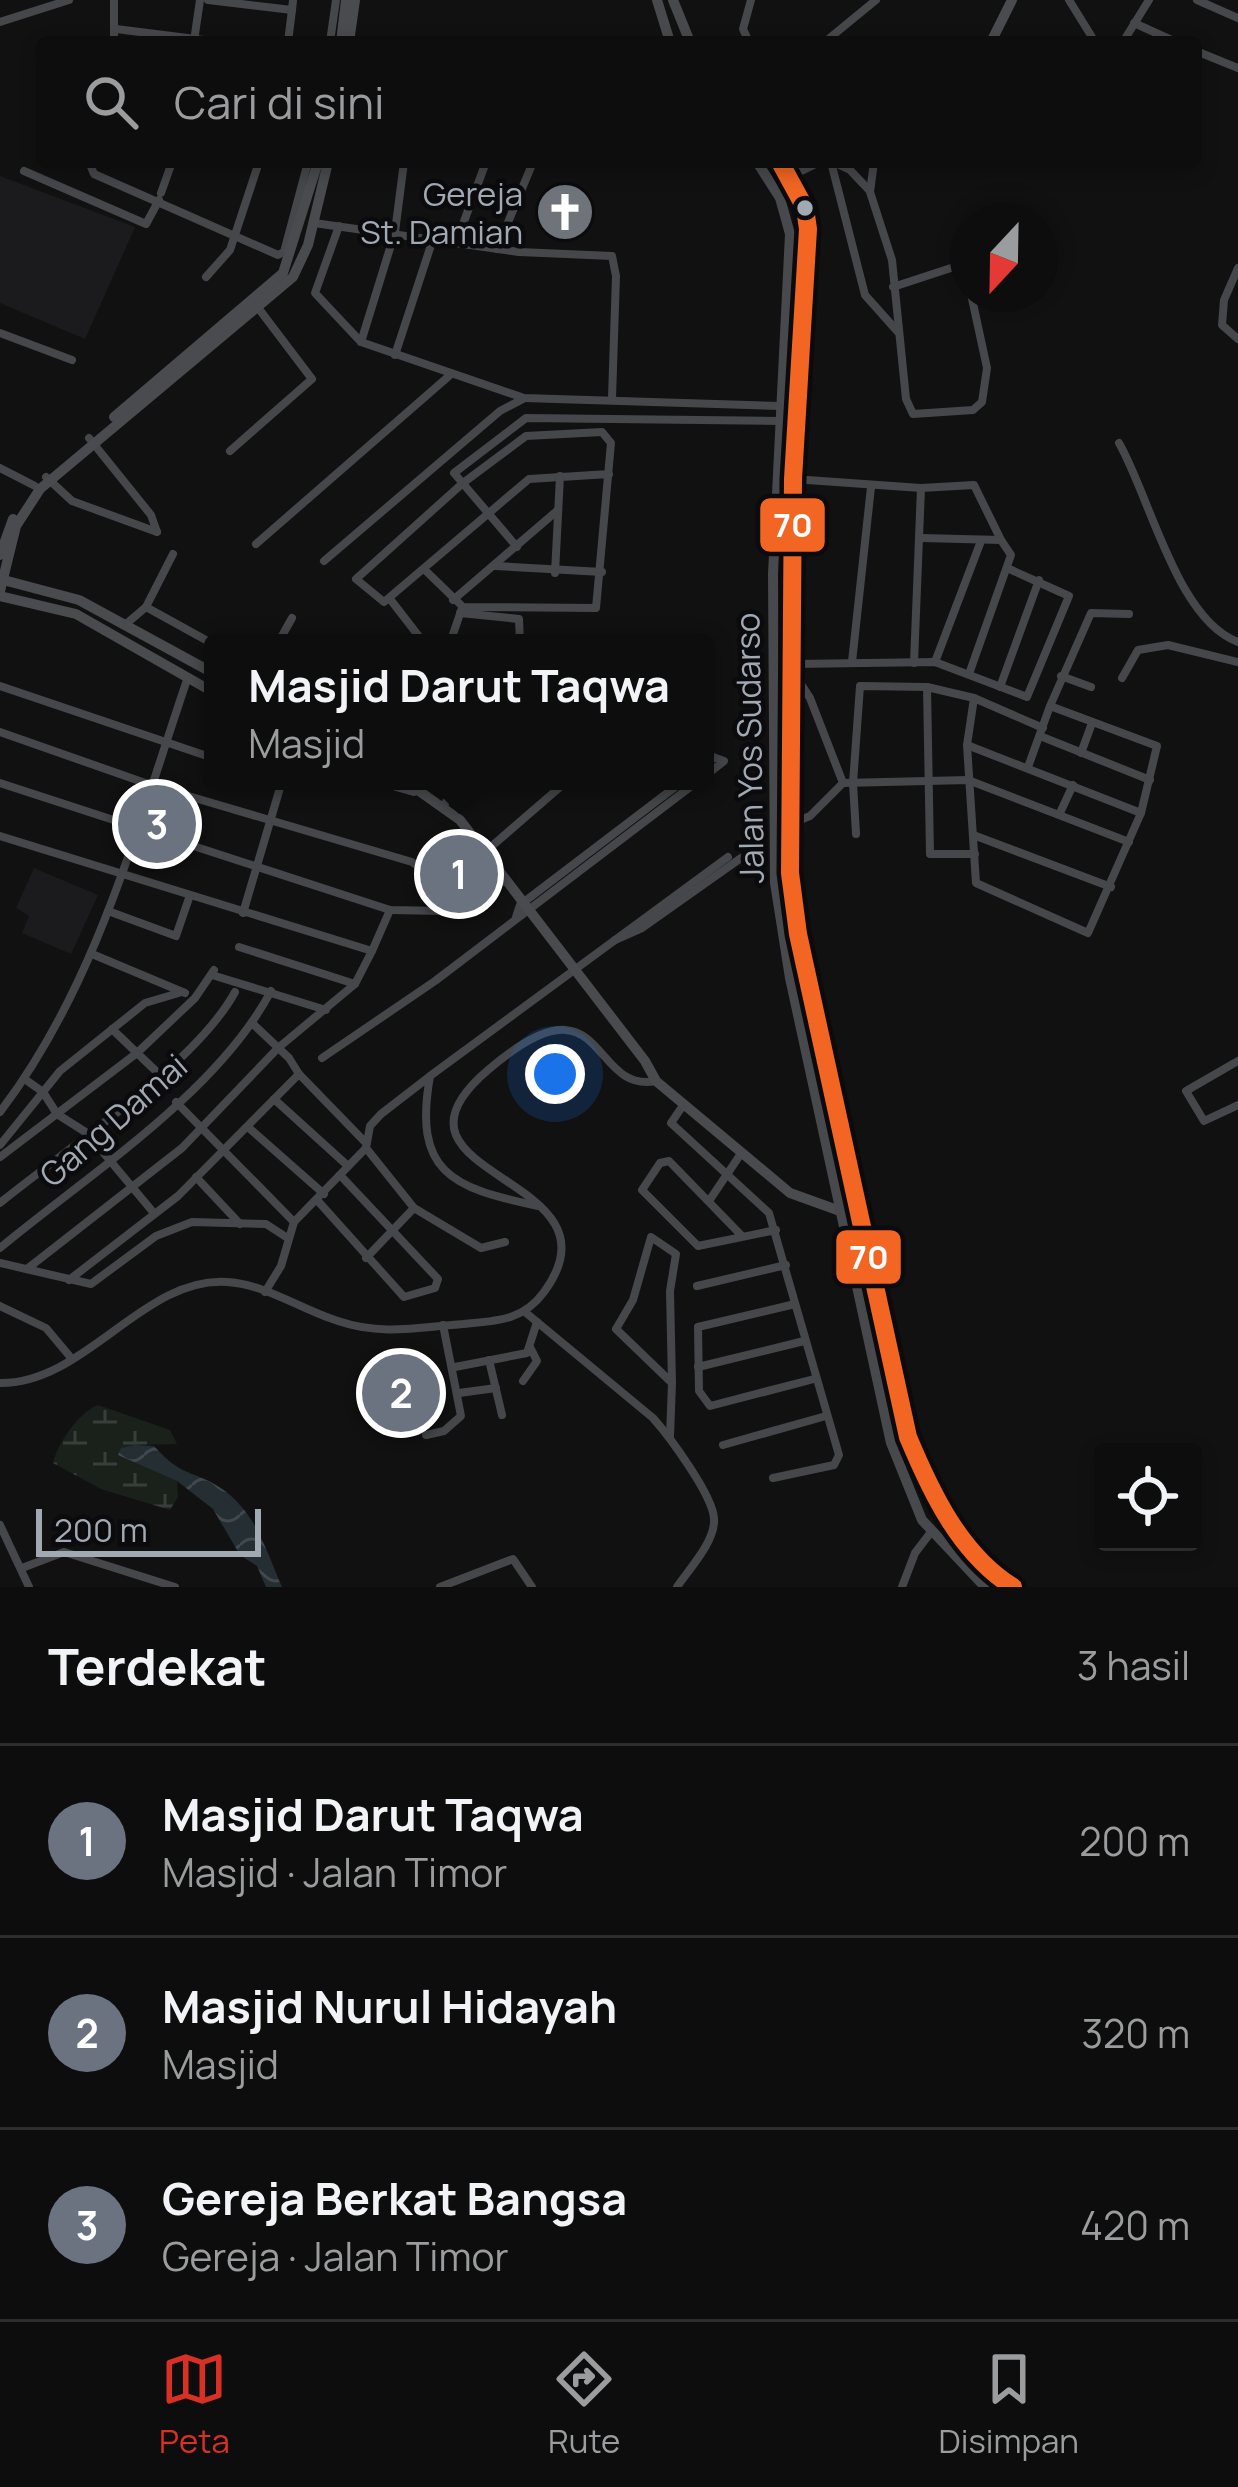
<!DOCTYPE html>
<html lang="id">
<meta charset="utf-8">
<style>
body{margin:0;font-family:Manrope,sans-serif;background:#161616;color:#f1f3f6}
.controls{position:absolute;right:36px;bottom:36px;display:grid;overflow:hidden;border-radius:12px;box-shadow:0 6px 18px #0003}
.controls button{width:108px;height:108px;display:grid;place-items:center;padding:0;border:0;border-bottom:3px solid #2d2d2e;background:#0d0d0d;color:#f1f3f6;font:60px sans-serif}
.compass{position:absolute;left:950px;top:204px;width:108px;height:108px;border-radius:50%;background:#0d0d0d;box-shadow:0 6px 18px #0003;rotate:202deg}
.scale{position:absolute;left:36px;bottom:30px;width:225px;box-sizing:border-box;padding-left:12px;border:6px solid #a1a9b3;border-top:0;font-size:33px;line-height:42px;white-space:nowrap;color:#a1a9b3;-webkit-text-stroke:9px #0b0b0d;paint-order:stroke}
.you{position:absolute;left:555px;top:1074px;width:42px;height:42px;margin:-30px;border:9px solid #fff;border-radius:50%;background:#1a73e8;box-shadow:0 0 0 18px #1a73e833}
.badge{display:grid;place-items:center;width:78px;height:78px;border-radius:50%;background:#d93025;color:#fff;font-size:39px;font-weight:700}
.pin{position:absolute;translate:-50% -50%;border:6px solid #fff;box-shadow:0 3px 12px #0006}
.popup{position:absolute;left:204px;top:634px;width:510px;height:156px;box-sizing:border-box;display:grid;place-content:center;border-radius:12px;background:#0d0d0d;filter:drop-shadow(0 3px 9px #0005);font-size:39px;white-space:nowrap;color:#9a9c9d}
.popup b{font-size:45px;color:#f1f3f6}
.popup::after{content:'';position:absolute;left:50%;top:100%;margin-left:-24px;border:24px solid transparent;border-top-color:#0d0d0d}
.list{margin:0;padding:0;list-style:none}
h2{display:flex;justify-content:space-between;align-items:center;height:156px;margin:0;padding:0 48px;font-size:51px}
h2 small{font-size:39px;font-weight:400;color:#9a9c9d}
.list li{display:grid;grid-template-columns:78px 1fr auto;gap:36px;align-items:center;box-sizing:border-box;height:192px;padding:0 48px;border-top:3px solid #2d2d2e}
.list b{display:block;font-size:45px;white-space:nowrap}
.list p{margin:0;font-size:39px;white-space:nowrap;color:#9a9c9d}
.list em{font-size:39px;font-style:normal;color:#9a9c9d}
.icon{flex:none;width:66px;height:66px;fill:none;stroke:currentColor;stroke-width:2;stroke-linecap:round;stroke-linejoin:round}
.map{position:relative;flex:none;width:1238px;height:1587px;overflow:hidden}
.search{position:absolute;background:#0d0d0d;box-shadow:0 6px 18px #0003;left:36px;right:36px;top:36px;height:132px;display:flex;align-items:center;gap:30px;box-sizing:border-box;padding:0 42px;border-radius:12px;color:#9a9c9d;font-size:45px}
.sheet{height:732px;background:#0d0d0d}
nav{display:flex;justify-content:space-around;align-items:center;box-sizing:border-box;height:168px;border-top:3px solid #2d2d2e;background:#0d0d0d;font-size:33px;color:#9a9c9d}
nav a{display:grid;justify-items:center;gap:6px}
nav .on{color:#d93025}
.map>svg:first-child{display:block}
</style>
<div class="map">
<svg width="1238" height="1587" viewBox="0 0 1238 1587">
<defs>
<pattern id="wetland-marsh" width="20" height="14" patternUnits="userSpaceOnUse" patternTransform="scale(3)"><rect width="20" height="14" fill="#1a201a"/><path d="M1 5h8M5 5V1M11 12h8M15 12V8" fill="none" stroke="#383e39"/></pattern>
<pattern id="water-waves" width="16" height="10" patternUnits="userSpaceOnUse" patternTransform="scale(3)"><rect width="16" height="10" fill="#242e33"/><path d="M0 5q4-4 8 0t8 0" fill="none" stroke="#41494e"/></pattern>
</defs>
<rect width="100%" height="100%" fill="#111"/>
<g fill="#1b1b1d">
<path d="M 0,176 L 135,227 L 85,339 L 0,303 Z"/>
<path d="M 34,868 L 98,895 L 71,954 L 22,933 L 29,916 L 16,908 Z"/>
</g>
<path fill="url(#wetland-marsh)" d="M 98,1405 L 170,1430 L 177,1444 L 135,1445 L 177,1481 L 178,1497 L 170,1510 L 101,1489 L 53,1463 C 58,1443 78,1413 98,1405 Z"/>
<path fill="url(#water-waves)" d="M 135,1445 L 154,1446 C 184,1480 195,1469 225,1491 C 257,1515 267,1553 282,1587 L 266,1587 L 257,1566 L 240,1555 L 213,1509 L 177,1481 L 118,1455 L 121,1448 Z"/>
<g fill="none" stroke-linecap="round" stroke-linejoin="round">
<g stroke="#45474a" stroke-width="8">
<path d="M 114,0 L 114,42"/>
<path d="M 208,0 L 292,10 L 293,0"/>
<path d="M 1069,0 L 1095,42"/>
<path d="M 1197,0 L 1238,18"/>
<path d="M 0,22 L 69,0"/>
<path d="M 1134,23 L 1176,42"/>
<path d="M 116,29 L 219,42"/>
<path d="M 194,41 L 200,0"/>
<path d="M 826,41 L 876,0"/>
<path d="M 288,42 L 292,10"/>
<path d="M 330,42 L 336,0"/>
<path d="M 749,42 L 743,29 L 751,0"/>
<path d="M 1123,42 L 1149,0"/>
<path d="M 1196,51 L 1238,68"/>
<path d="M 89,162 L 94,174 L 278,255 L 284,252 L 308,162"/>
<path d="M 831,162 L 865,295 L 898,332"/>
<path d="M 833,162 L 850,170 L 869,190"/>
<path d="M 874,162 L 870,192 L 892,260 L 906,399 L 913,414 L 973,410 L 982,402 L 987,368 L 971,294"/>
<path d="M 24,171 L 146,224 L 159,200"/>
<path d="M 791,176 L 820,162"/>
<path d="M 161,193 L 172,162"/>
<path d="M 314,223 L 519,252 L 612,256 L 616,276 L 612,398"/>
<path d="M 339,226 L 315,293 L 361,342 L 524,398 L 780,406"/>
<path d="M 456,243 L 486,162"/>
<path d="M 497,249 L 533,162"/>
<path d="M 1238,268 L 1224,300 L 1222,325 L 1238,339"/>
<path d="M 206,277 L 230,250 L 259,162"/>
<path d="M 893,287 L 954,267 L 964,270 L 968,283"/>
<path d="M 0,333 L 72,360"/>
<path d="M 361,342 L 395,232 L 404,162"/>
<path d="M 395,355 L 433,239"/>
<path d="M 89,438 L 151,515 L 157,532"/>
<path d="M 1119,443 C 1150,497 1177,620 1238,642"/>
<path d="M 230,451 L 312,379 L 259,309"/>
<path d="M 0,468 L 35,486"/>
<path d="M 46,477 L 72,501 L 157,532"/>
<path d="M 793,479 L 921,488 L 914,663"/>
<path d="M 921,488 L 974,485 L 1001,540"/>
<path d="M 921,538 L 1001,540 L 1011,555 L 969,674"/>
<path d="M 256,544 L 449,376"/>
<path d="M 517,547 L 454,473 L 526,418 L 780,421"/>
<path d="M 324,561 L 500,411 L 523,399"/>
<path d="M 496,566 L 602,572"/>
<path d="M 425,570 L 463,607 L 596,608 L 611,443 L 602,432 L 526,436 L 463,483 L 356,579 L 384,602 L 529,479 L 609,474"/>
<path d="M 555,573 L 560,476"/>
<path d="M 390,599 L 424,643"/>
<path d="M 453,600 L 558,510"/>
<path d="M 146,607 L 213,644"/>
<path d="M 460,613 L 519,619 L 520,643"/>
<path d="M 126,624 L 146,607 L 173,554"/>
<path d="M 278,643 L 292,618"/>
<path d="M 450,643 L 462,608"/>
<path d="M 852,662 L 871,487"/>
<path d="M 935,662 L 981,541"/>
<path d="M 794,664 L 935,662 L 1027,697 L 1069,596 L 1007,568"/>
<path d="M 793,672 L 810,698 L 843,783"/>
<path d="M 1061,676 L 1091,687"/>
<path d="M 1122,678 L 1138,650 L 1168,645 L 1238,662"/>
<path d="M 0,686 L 213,758"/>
<path d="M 927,687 L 930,854 L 975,854"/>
<path d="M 1000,687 L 1039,580"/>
<path d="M 1050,706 L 1091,613 L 1129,614"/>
<path d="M 0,732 L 151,785 L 412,862 L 422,869 L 445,911"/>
<path d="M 1040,736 L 1150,780"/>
<path d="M 967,745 L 1141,813"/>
<path d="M 1081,753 L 1092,723"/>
<path d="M 705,763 L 713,757 L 724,761 L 705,776"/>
<path d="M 1028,767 L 1050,706 L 1157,746 L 1141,813 L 1088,933 L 976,883 L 967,745 L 974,698 L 1043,728"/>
<path d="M 0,783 L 390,910 L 445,911 L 504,881"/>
<path d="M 444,805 L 460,781"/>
<path d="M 1059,815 L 1073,785"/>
<path d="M 790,824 L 810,816 L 843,783 L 968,780 L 1129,842"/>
<path d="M 856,834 L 853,783 L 860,686 L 927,687 L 974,698"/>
<path d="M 0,836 L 372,951 L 390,910"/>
<path d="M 976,836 L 1111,887"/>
<path d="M 485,852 L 567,781"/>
<path d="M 108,911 L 176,936 L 189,898"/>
<path d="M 243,913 L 282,781"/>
<path d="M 516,917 L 520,905 L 683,781"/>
<path d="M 615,940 L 642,928 L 741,858 L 758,864"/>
<path d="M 239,947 L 355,984"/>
<path d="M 92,954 L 185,993"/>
<path d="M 212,975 L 326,1010"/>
<path d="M 322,1058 L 435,981 L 698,781"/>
<path d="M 1238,1061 L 1186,1091 L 1204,1121 L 1238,1105"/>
<path d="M 159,1074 L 137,1053 L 195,998 L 214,970"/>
<path d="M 299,1074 L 365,1142"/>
<path d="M 26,1080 L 43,1092 L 57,1114 L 87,1133 L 153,1212"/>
<path d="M 274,1099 L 348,1166"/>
<path d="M 176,1102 L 294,1222"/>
<path d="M 684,1104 L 671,1123 L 769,1213 L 839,1455 L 834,1465 L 773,1478"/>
<path d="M 0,1112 C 97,985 137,826 188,677"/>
<path d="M 249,1128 L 324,1194"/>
<path d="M 0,1145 L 60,1071 L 145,1003 L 182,992"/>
<path d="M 366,1148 L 414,1208 L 481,1248 L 505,1242"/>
<path d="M 0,1157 L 137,1053 L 112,1029"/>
<path d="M 196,1177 L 240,1224"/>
<path d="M 317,1200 L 404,1297 L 435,1288 L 438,1279 L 340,1175"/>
<path d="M 709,1201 L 740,1155"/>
<path d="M 0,1203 C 66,1149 196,1064 235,992"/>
<path d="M 538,1206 C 451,1188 413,1172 430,1076 L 728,857"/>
<path d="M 741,1235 L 669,1161 L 660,1163 L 642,1190 L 698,1246 L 776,1230"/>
<path d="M 0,1248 C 88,1175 217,1093 271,991"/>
<path d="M 366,1258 L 414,1208"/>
<path d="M 0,1263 L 91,1284 L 156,1236 L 192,1222 L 266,1224 L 286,1237"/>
<path d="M 27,1269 L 182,1148 L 278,1048 L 355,984 L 372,951"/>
<path d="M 69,1280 L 178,1196 L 299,1074 L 289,1058 L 253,1024"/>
<path d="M 697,1286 L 786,1265"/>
<path d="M 265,1292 L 281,1266 L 294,1222 L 366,1148 L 370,1126 L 381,1114 L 429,1077"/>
<path d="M 795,1304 L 698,1327 L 699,1391 L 710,1406 L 814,1379"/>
<path d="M 0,1306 L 46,1328 L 72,1359"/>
<path d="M 525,1312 L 653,1418 C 669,1436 712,1494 714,1518 C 716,1541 689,1569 677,1587"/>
<path d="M 489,1360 L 502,1415"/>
<path d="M 455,1367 L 527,1353 L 537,1322"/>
<path d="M 698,1367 L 804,1341"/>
<path d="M 523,1381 L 537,1361 L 531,1349"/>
<path d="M 0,1383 C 85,1384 144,1276 227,1282 C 265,1284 302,1310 338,1321 C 382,1336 419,1327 463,1324 C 496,1321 523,1321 544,1292 C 631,1174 361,1178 488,1070 C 607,968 588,1094 656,1081"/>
<path d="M 459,1393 L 496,1388"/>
<path d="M 426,1435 L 444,1431 L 461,1416 L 443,1325"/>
<path d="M 670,1436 L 672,1383 L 616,1329 L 633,1300 L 651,1237 L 676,1254 L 670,1291 L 672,1383"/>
<path d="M 723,1445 L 826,1416"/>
<path d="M 0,1525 L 29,1587"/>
<path d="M 22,1568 L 64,1552 L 175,1587"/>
<path d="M 440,1587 L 513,1559 L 532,1587"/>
<path d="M 902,1587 L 915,1553 L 931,1532"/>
</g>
<g stroke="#494b4e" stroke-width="10">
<path d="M 341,42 L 346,0"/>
<path d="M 349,42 L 355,0"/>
<path d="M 991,42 L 1012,0"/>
<path d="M 114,417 L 283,273 L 318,162"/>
<path d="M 0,555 L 13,519"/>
<path d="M 0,579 L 79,600 L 213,673"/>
<path d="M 0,591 L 16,526 L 40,489 L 293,277 L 308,245 L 328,162"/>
<path d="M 0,596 L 76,614 L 213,692"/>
<path d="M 379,781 L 414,791"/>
<path d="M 405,781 L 460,820 L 645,1061 L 656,1081 L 790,1193 L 840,1211"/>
</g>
<g stroke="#47494c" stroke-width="10">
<path d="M 657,0 L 670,42"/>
<path d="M 673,0 L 690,42"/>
<path d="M 757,162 L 780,198 L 790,234 L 773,574 L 775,883 L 790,978 L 891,1443 L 922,1520 L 985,1587"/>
<path d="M 780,162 L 805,208 L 808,229 L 793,479 L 790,873 L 798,934 L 908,1437 C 931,1492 960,1554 1013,1587"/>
</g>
<defs>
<path id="bus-1" d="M 780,162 L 805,208 L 808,229 L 793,479 L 790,873 L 798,934 L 908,1437 C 931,1492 960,1554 1013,1587"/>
</defs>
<use href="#bus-1" stroke="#0b0b0d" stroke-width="27"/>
<use href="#bus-1" stroke="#f26522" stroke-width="18"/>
</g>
<defs>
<symbol id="church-disc" viewBox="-11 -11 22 22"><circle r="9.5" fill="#6f747a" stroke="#0b0b0d"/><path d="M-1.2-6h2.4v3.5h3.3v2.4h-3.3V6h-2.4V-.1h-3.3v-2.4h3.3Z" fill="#fff"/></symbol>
</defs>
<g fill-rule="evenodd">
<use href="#church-disc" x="532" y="179" width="66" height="66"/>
</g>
<circle fill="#a1a9b3" stroke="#0b0b0d" stroke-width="4.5" cx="805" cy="208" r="10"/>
<g text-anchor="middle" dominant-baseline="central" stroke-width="9" stroke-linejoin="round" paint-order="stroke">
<g font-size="33" fill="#a1a9b3" stroke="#0b0b0d" text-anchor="end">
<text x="523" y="193">Gereja<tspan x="523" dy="38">St. Damian</tspan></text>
</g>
<g font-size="33" fill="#a1a9b3" stroke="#0b0b0d">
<text transform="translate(749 748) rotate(-91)">Jalan Yos Sudarso</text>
<text transform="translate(113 1120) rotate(-41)">Gang Damai</text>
</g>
</g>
<g stroke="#0b0b0d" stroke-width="4.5">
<rect x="758" y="496" width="69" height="58" rx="12" fill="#f26522"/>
<rect x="834" y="1228" width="69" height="58" rx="12" fill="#f26522"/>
</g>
<g font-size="33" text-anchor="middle" font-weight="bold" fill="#fff">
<text x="793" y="537">70</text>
<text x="869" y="1269">70</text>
</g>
</svg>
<div class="controls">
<button><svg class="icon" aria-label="locate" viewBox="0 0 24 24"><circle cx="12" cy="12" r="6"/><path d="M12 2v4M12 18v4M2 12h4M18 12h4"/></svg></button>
</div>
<svg class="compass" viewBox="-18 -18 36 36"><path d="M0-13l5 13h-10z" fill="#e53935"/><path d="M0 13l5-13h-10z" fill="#9a9c9d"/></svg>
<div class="scale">200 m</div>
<div class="you"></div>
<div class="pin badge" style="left:459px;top:874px;background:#6b7280">1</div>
<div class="popup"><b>Masjid Darut Taqwa</b>Masjid</div>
<div class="pin badge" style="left:401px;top:1393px;background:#6b7280">2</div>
<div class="pin badge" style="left:157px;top:824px;background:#6b7280">3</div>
<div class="search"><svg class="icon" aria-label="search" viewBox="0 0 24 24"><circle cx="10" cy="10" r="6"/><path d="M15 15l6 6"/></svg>Cari di sini</div>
</div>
<section class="sheet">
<h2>Terdekat<small>3 hasil</small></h2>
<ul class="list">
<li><span class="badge" style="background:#6b7280">1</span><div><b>Masjid Darut Taqwa</b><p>Masjid · Jalan Timor</p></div><em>200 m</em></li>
<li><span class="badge" style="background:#6b7280">2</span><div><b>Masjid Nurul Hidayah</b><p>Masjid</p></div><em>320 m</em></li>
<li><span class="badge" style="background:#6b7280">3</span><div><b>Gereja Berkat Bangsa</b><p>Gereja · Jalan Timor</p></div><em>420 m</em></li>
</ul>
</section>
<nav>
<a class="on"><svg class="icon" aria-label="map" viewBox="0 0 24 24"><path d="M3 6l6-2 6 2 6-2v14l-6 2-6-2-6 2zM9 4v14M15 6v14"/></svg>Peta</a>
<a><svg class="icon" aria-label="directions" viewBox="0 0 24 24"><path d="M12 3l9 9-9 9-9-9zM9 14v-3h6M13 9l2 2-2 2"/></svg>Rute</a>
<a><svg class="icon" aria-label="saved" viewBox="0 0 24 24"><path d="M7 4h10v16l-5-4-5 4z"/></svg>Disimpan</a>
</nav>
